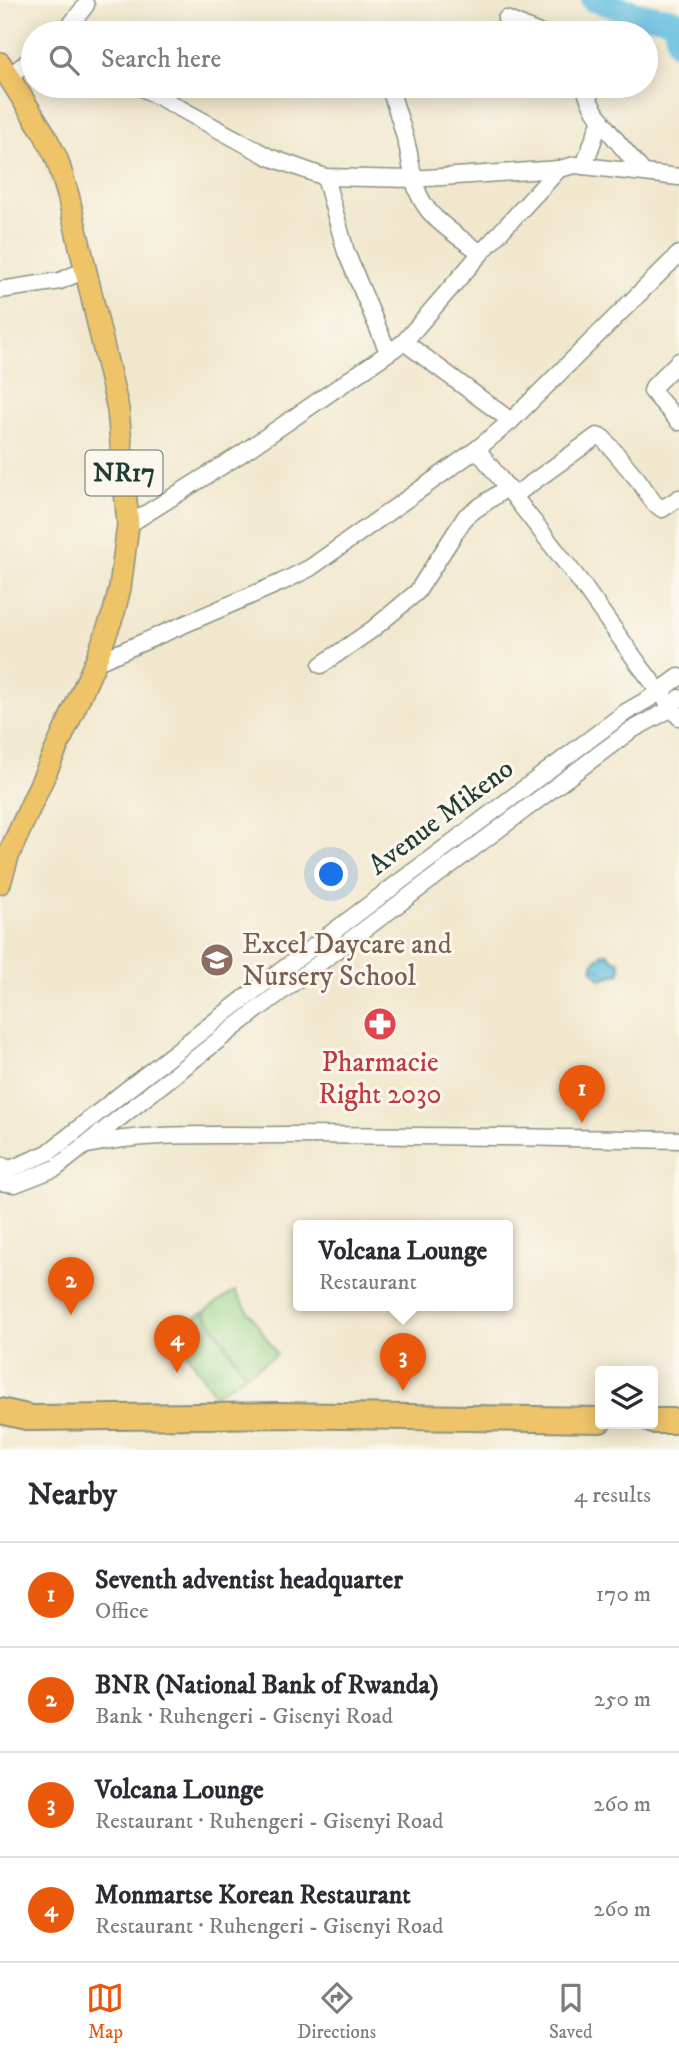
<!DOCTYPE html>
<meta charset="utf-8">
<style>
body{margin:0;font-family:"IM FELL DW Pica",serif;background:#f2f2f3;color:#2b2b33}
.controls{position:absolute;right:21px;bottom:21px;display:grid;overflow:hidden;border-radius:7px;box-shadow:0 4px 18px #0003}
.controls button{width:63px;height:63px;display:grid;place-items:center;padding:0;border:0;border-bottom:2px solid #e1e1e2;background:#fff;color:#2b2b33;font:35px sans-serif}
.you{position:absolute;left:332px;top:875px;width:24px;height:24px;margin:-18px;border:5px solid #fff;border-radius:50%;background:#1a73e8;box-shadow:0 0 0 10px #1a73e833}
.badge{display:grid;place-items:center;width:46px;height:46px;border-radius:50%;background:#ea580c;color:#fff;font-size:23px;font-weight:700}
.pin{position:absolute;translate:-50% -58px;filter:drop-shadow(0 2px 4px #0008)}
.pin::after{content:'';position:absolute;top:37px;width:24px;height:21px;background:inherit;clip-path:polygon(0 0,100% 0,50% 100%)}
.popup{position:absolute;left:293px;top:1220px;width:220px;height:91px;box-sizing:border-box;display:grid;place-content:center;border-radius:7px;background:#fff;filter:drop-shadow(0 2px 5px #0005);font-size:23px;white-space:nowrap;color:#7c7c81}
.popup b{font-size:26px;color:#2b2b33}
.popup::after{content:'';position:absolute;left:50%;top:100%;margin-left:-14px;border:14px solid transparent;border-top-color:#fff}
.list{margin:0;padding:0;list-style:none}
h2{display:flex;justify-content:space-between;align-items:center;height:91px;margin:0;padding:0 28px;font-size:30px}
h2 small{font-size:23px;font-weight:400;color:#7c7c81}
.list li{display:grid;grid-template-columns:46px 1fr auto;gap:21px;align-items:center;box-sizing:border-box;height:105px;padding:0 28px;border-top:2px solid #e1e1e2}
.list b{display:block;font-size:26px;white-space:nowrap}
.list p{margin:0;font-size:23px;white-space:nowrap;color:#7c7c81}
.list em{font-size:23px;font-style:normal;color:#7c7c81}
.icon{flex:none;width:38px;height:38px;fill:none;stroke:currentColor;stroke-width:2;stroke-linecap:round;stroke-linejoin:round}
.map{position:relative;flex:none;width:679px;height:1450px;overflow:hidden}
.search{position:absolute;background:#fff;box-shadow:0 4px 18px #0003;left:21px;right:21px;top:21px;height:77px;display:flex;align-items:center;gap:18px;box-sizing:border-box;padding:0 24px;border-radius:38px;color:#7c7c81;font-size:26px}
.sheet{height:511px;background:#fff}
nav{display:flex;justify-content:space-around;align-items:center;box-sizing:border-box;height:98px;border-top:2px solid #e1e1e2;background:#fff;font-size:19px;color:#7c7c81}
nav a{display:grid;justify-items:center;gap:4px}
nav .on{color:#ea580c}
.map>svg:first-child{display:block}
</style>
<div class="map">
<svg width="679" height="1450" viewBox="0 0 679 1450">
<defs>
<pattern id="water-waves" width="16" height="10" patternUnits="userSpaceOnUse" patternTransform="scale(1.75)"><rect width="16" height="10" fill="#64bfe1"/><path d="M0 5q4-4 8 0t8 0" fill="none" stroke="#529cb7"/></pattern>
</defs>
<rect width="100%" height="100%" fill="#fbf7ec"/>
<filter id="ink" filterUnits="userSpaceOnUse"><feTurbulence type="fractalNoise" baseFrequency=".0143" numOctaves="2"/><feDisplacementMap in="SourceGraphic" scale="14" xChannelSelector="R" yChannelSelector="G"/><feConvolveMatrix kernelMatrix="1 2 1 2 8 2 1 2 1" color-interpolation-filters="sRGB"/></filter>
<filter id="wash" filterUnits="userSpaceOnUse"><feTurbulence type="fractalNoise" baseFrequency=".00686" numOctaves="4" result="noise"/><feDisplacementMap in="SourceGraphic" scale="28" xChannelSelector="R" yChannelSelector="G"/><feGaussianBlur stdDeviation="1.57" result="paint"/><feColorMatrix in="noise" values="0 0 0 0 0 0 0 0 0 0 0 0 0 0 0 0 0 1.4 0 .05"/><feComposite in="paint" operator="in"/></filter>
<g filter="url(#wash)">
<rect width="100%" height="100%" fill="#f1e7cd"/>
<g fill="#97d489" stroke="#5b885e" stroke-width="2">
<path d="M 235,1291 L 277,1354 L 247,1374 L 205,1311 Z"/>
<path d="M 203,1312 L 245,1375 L 215,1395 L 173,1332 Z"/>
</g>
<path fill="url(#water-waves)" stroke="#427e8a" stroke-width="2" d="M 603,953 L 608,953 L 614,960 L 619,961 L 621,969 L 619,974 L 600,979 L 592,969 L 594,962 Z"/>
<g fill="none" stroke-linecap="round" stroke-linejoin="round">
<path stroke="#64bfe1" stroke-width="24" d="M 593,0 L 636,13 L 674,20 L 679,45"/>
</g>
</g>
<g filter="url(#ink)">
<g fill="none" stroke-linecap="round" stroke-linejoin="round">
<defs>
<g id="minor">
<path d="M 506,19 L 539,33"/>
<path d="M 64,33 L 86,5"/>
<path d="M 10,76 L 33,57"/>
<path d="M 139,86 L 269,157 L 325,177 L 412,179 L 559,169"/>
<path d="M 389,86 C 396,107 403,128 408,149 C 413,173 413,191 429,211 C 443,228 464,240 481,253"/>
<path d="M 585,86 C 589,114 625,149 643,172"/>
<path d="M 584,166 L 601,119"/>
<path d="M 325,177 L 346,252 L 388,352"/>
<path d="M 0,290 L 60,281 L 85,270"/>
<path d="M 404,342 L 511,421"/>
<path d="M 679,361 L 654,386 L 652,391 L 679,422"/>
<path d="M 477,449 L 579,580 L 640,666 L 679,717"/>
<path d="M 515,495 L 597,436 L 603,438 L 639,481 L 654,503 L 662,509 L 679,498"/>
<path d="M 128,525 L 241,454 L 404,342 L 481,253 L 559,169 L 575,165 L 679,177"/>
<path d="M 95,663 L 282,582 L 310,568 L 477,449 L 511,421 L 679,254"/>
<path d="M 321,665 L 373,629 L 417,592 L 466,516 L 508,487"/>
<path d="M 87,1145 C 151,1131 218,1136 284,1135 C 415,1135 547,1138 679,1140"/>
<path d="M 0,1165 L 10,1169 L 48,1153 L 120,1095 L 250,994 L 626,712 L 652,697 L 679,677"/>
<path d="M 0,1182 L 15,1184 L 56,1168 L 258,1009 L 630,731 L 665,712 L 679,698"/>
</g>
<path id="major" d="M 0,63 L 44,133 L 57,159 L 68,195 L 118,409 L 128,525 L 120,588 L 114,612 L 95,663 L 8,856 L 0,883"/>
<g id="highway">
<path d="M 0,1411 L 31,1418 L 279,1415 L 600,1420"/>
<path d="M 653,1421 L 679,1421"/>
</g>
</defs>
<use href="#minor" stroke="#889280" stroke-width="19"/>
<use href="#major" stroke="#889280" stroke-width="24"/>
<use href="#highway" stroke="#889280" stroke-width="28"/>
<use href="#minor" stroke="#fff" stroke-width="16"/>
<use href="#major" stroke="#efc469" stroke-width="21"/>
<use href="#highway" stroke="#efc469" stroke-width="24"/>
</g>
</g>
<defs>
<symbol id="school-disc" viewBox="-11 -11 22 22"><circle r="9.5" fill="#8d6e63" stroke="#fbf7ec"/><path d="M0-5L7-2L0 1L-7-2ZM-4 1L0 2.5L4 1V4Q0 6-4 4Z" fill="#fff"/></symbol>
<symbol id="pharmacy-disc" viewBox="-11 -11 22 22"><circle r="9.5" fill="#e0444e" stroke="#fbf7ec"/><path d="M-2-6h4v4h4v4h-4v4h-4v-4h-4v-4h4Z" fill="#fff"/></symbol>
</defs>
<g fill-rule="evenodd">
<use href="#school-disc" x="198" y="941" width="38" height="38"/>
<use href="#pharmacy-disc" x="361" y="1005" width="38" height="38"/>
</g>
<g text-anchor="middle" dominant-baseline="central" stroke-width="6" stroke-linejoin="round" paint-order="stroke">
<rect fill="#fbf7ec" stroke="#61756b" stroke-width="2" x="85.5" y="450.5" width="77" height="45" rx="5"/>
<g font-size="26" font-weight="bold" fill="#1f3d34">
<text x="124" y="473">NR17</text>
</g>
<g font-size="28" fill="#1f3d34" stroke="#fbf7ec">
<text transform="translate(441 817) rotate(-37)">Avenue Mikeno</text>
</g>
<g font-size="28" fill="#785e54" stroke="#fbf7ec" text-anchor="start">
<text x="242" y="944">Excel Daycare and<tspan x="242" dy="32">Nursery School</tspan></text>
</g>
<g font-size="28" fill="#be3a42" stroke="#fbf7ec">
<text x="380" y="1062">Pharmacie<tspan x="380" dy="32">Right 2030</tspan></text>
</g>
</g>
</svg>
<div class="controls">
<button><svg class="icon" aria-label="layers" viewBox="0 0 24 24"><path d="M12 4l9 5-9 5-9-5zM3 14l9 5 9-5"/></svg></button>
</div>
<div class="you"></div>
<div class="pin badge" style="left:582px;top:1123px">1</div>
<div class="pin badge" style="left:71px;top:1315px">2</div>
<div class="pin badge" style="left:403px;top:1391px">3</div>
<div class="popup"><b>Volcana Lounge</b>Restaurant</div>
<div class="pin badge" style="left:177px;top:1373px">4</div>
<div class="search"><svg class="icon" aria-label="search" viewBox="0 0 24 24"><circle cx="10" cy="10" r="6"/><path d="M15 15l6 6"/></svg>Search here</div>
</div>
<section class="sheet">
<h2>Nearby<small>4 results</small></h2>
<ul class="list">
<li><span class="badge">1</span><div><b>Seventh adventist headquarter</b><p>Office</p></div><em>170 m</em></li>
<li><span class="badge">2</span><div><b>BNR (National Bank of Rwanda)</b><p>Bank · Ruhengeri - Gisenyi Road</p></div><em>250 m</em></li>
<li><span class="badge">3</span><div><b>Volcana Lounge</b><p>Restaurant · Ruhengeri - Gisenyi Road</p></div><em>260 m</em></li>
<li><span class="badge">4</span><div><b>Monmartse Korean Restaurant</b><p>Restaurant · Ruhengeri - Gisenyi Road</p></div><em>260 m</em></li>
</ul>
</section>
<nav>
<a class="on"><svg class="icon" aria-label="map" viewBox="0 0 24 24"><path d="M3 6l6-2 6 2 6-2v14l-6 2-6-2-6 2zM9 4v14M15 6v14"/></svg>Map</a>
<a><svg class="icon" aria-label="directions" viewBox="0 0 24 24"><path d="M12 3l9 9-9 9-9-9zM9 14v-3h6M13 9l2 2-2 2"/></svg>Directions</a>
<a><svg class="icon" aria-label="saved" viewBox="0 0 24 24"><path d="M7 4h10v16l-5-4-5 4z"/></svg>Saved</a>
</nav>
